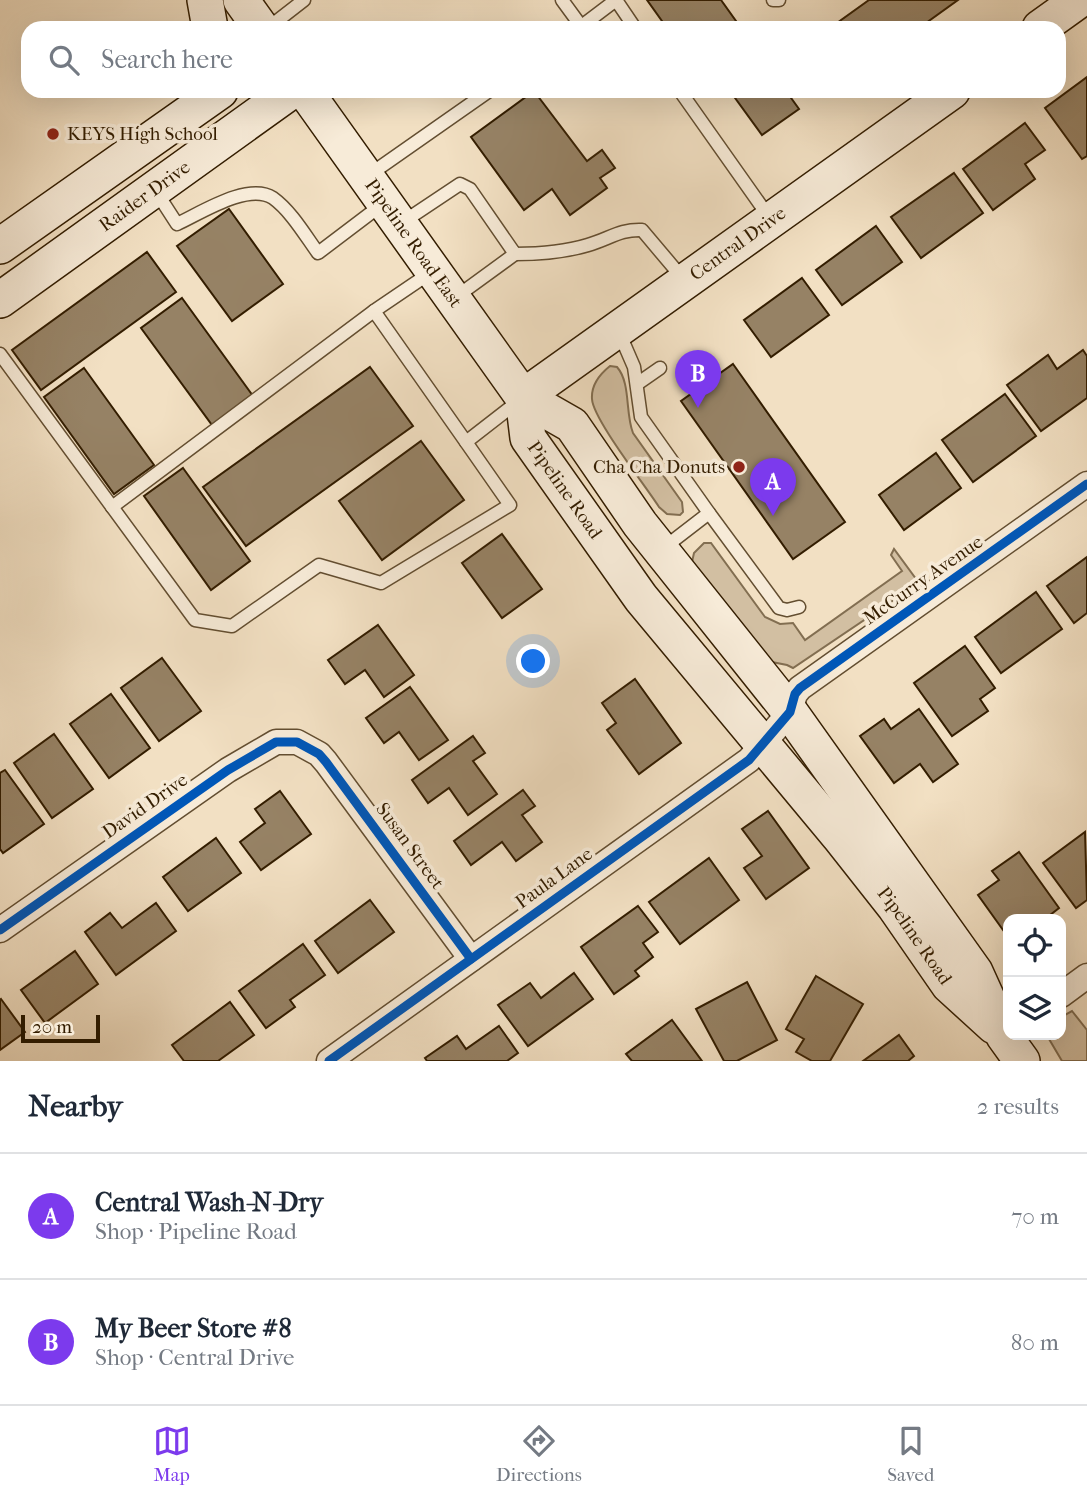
<!DOCTYPE html>
<meta charset="utf-8">
<style>
body{margin:0;font-family:"IM FELL French Canon",serif;background:#f2f2f3;color:#1f2937}
.controls{position:absolute;right:21px;bottom:21px;display:grid;overflow:hidden;border-radius:14px;box-shadow:0 7px 28px #0002}
.controls button{width:63px;height:63px;display:grid;place-items:center;padding:0;border:0;border-bottom:2px solid #e0e1e3;background:#fff;color:#1f2937;font:35px sans-serif}
.scale{position:absolute;left:21px;bottom:18px;width:79px;box-sizing:border-box;padding-left:7px;border:4px solid #331d00;border-top:0;font-size:19px;line-height:24px;white-space:nowrap;color:#331d00;-webkit-text-stroke:5px #f7ebd8;paint-order:stroke}
.you{position:absolute;left:534px;top:662px;width:24px;height:24px;margin:-18px;border:5px solid #fff;border-radius:50%;background:#1a73e8;box-shadow:0 0 0 10px #1a73e833}
.badge{display:grid;place-items:center;width:46px;height:46px;border-radius:50%;background:#7c3aed;color:#fff;font-size:23px;font-weight:700}
.pin{position:absolute;translate:-50% -58px;filter:drop-shadow(0 2px 4px #0008)}
.pin::after{content:'';position:absolute;top:37px;width:24px;height:21px;background:inherit;clip-path:polygon(0 0,100% 0,50% 100%)}
.list{margin:0;padding:0;list-style:none}
h2{display:flex;justify-content:space-between;align-items:center;height:91px;margin:0;padding:0 28px;font-size:30px}
h2 small{font-size:23px;font-weight:400;color:#747a83}
.list li{display:grid;grid-template-columns:46px 1fr auto;gap:21px;align-items:center;box-sizing:border-box;height:126px;padding:0 28px;border-top:2px solid #e0e1e3}
.list b{display:block;font-size:26px;white-space:nowrap}
.list p{margin:0;font-size:23px;white-space:nowrap;color:#747a83}
.list em{font-size:23px;font-style:normal;color:#747a83}
.icon{flex:none;width:38px;height:38px;fill:none;stroke:currentColor;stroke-width:2;stroke-linecap:round;stroke-linejoin:round}
.map{position:relative;flex:none;width:1087px;height:1061px;overflow:hidden}
.search{position:absolute;background:#fff;box-shadow:0 7px 28px #0002;left:21px;right:21px;top:21px;height:77px;display:flex;align-items:center;gap:18px;box-sizing:border-box;padding:0 24px;border-radius:21px;color:#747a83;font-size:26px}
.sheet{height:343px;background:#fff}
nav{display:flex;justify-content:space-around;align-items:center;box-sizing:border-box;height:98px;border-top:2px solid #e0e1e3;background:#fff;font-size:19px;color:#747a83}
nav a{display:grid;justify-items:center;gap:4px}
nav .on{color:#7c3aed}
.map>svg:first-child{display:block}
</style>
<div class="map">
<svg width="1087" height="1061" viewBox="0 0 1087 1061">
<rect width="100%" height="100%" fill="#f2e0c3"/>
<filter id="stains"><feTurbulence type="fractalNoise" baseFrequency=".00286" numOctaves="4"/><feColorMatrix values="0 0 0 0 .2 0 0 0 0 .09 0 0 0 0 .02 0 0 0 .5 -.17"/></filter>
<radialGradient id="worn" r=".72"><stop offset=".6" stop-color="#630" stop-opacity="0"/><stop offset="1" stop-color="#630" stop-opacity=".3"/></radialGradient>
<g fill="#d2bfa2" stroke="#826e51" stroke-width="2">
<path d="M 610,366 L 617,367 C 631,383 625,413 633,433 L 682,502 L 683,512 L 680,515 L 667,514 L 659,507 C 645,485 593,419 592,399 C 591,385 600,374 610,366 Z"/>
<path d="M 704,543 L 711,543 L 765,617 L 780,624 L 793,623 L 805,640 L 902,571 L 891,555 L 894,549 L 919,583 L 793,668 L 787,665 L 772,662 L 692,562 L 694,553 Z"/>
<path d="M 1072,1011 L 1087,1030 L 1087,1061 L 1062,1061 L 1049,1039 L 1049,1035 L 1061,1035 L 1061,1017 Z"/>
</g>
<g fill="#968265" stroke="#331d00" stroke-width="2">
<path d="M 647,0 L 721,0 L 741,28 L 667,28 Z"/>
<path d="M 869,0 L 958,0 L 919,28 L 830,28 Z"/>
<path d="M 1087,77 L 1087,156 L 1082,159 L 1045,108 Z"/>
<path d="M 534,91 L 587,161 L 602,150 L 615,168 L 600,178 L 607,188 L 570,215 L 552,189 L 524,210 L 471,137 Z"/>
<path d="M 730,91 L 786,91 L 799,109 L 762,135 Z"/>
<path d="M 1025,123 L 1045,150 L 1025,164 L 1035,179 L 993,210 L 963,169 Z"/>
<path d="M 954,173 L 983,213 L 921,258 L 891,217 Z"/>
<path d="M 229,209 L 283,284 L 232,321 L 177,246 Z"/>
<path d="M 876,226 L 902,262 L 842,305 L 816,270 Z"/>
<path d="M 147,252 L 176,292 L 41,390 L 12,350 Z"/>
<path d="M 802,278 L 829,315 L 771,357 L 744,320 Z"/>
<path d="M 182,298 L 253,396 L 212,425 L 141,328 Z"/>
<path d="M 1083,350 L 1087,356 L 1087,398 L 1041,431 L 1007,385 L 1048,355 L 1057,369 Z"/>
<path d="M 733,364 L 845,522 L 793,559 L 681,401 Z"/>
<path d="M 370,367 L 413,426 L 246,546 L 203,487 Z"/>
<path d="M 84,368 L 154,465 L 114,494 L 44,397 Z"/>
<path d="M 1005,394 L 1036,436 L 973,482 L 942,440 Z"/>
<path d="M 421,441 L 464,500 L 382,560 L 339,501 Z"/>
<path d="M 936,453 L 961,488 L 904,530 L 879,495 Z"/>
<path d="M 183,468 L 250,561 L 211,590 L 144,496 Z"/>
<path d="M 502,534 L 542,589 L 502,618 L 462,563 Z"/>
<path d="M 1087,557 L 1087,613 L 1074,623 L 1047,586 Z"/>
<path d="M 1036,592 L 1062,629 L 1001,673 L 975,637 Z"/>
<path d="M 378,625 L 414,675 L 384,697 L 365,670 L 345,684 L 328,660 Z"/>
<path d="M 965,646 L 995,688 L 980,699 L 988,711 L 952,736 L 914,683 Z"/>
<path d="M 162,658 L 201,711 L 159,741 L 121,688 Z"/>
<path d="M 635,679 L 681,743 L 639,774 L 607,730 L 616,723 L 602,703 Z"/>
<path d="M 410,687 L 448,740 L 419,760 L 399,732 L 384,743 L 366,718 Z"/>
<path d="M 111,694 L 150,748 L 109,778 L 70,724 Z"/>
<path d="M 919,709 L 958,764 L 933,782 L 920,764 L 894,783 L 860,736 L 884,719 L 891,729 Z"/>
<path d="M 54,734 L 93,789 L 52,818 L 14,763 Z"/>
<path d="M 473,736 L 485,753 L 473,761 L 497,794 L 468,815 L 449,788 L 428,803 L 412,780 Z"/>
<path d="M 5,770 L 44,824 L 3,853 L 0,849 L 0,773 Z"/>
<path d="M 523,790 L 535,806 L 522,815 L 542,842 L 516,861 L 502,842 L 471,865 L 454,841 Z"/>
<path d="M 280,791 L 311,834 L 261,870 L 240,842 L 265,823 L 255,809 Z"/>
<path d="M 768,811 L 809,868 L 766,899 L 744,868 L 762,856 L 742,829 Z"/>
<path d="M 1085,832 L 1087,900 L 1076,908 L 1043,863 Z"/>
<path d="M 216,838 L 241,873 L 188,911 L 163,877 Z"/>
<path d="M 1019,852 L 1059,908 L 1045,919 L 1008,919 L 1008,937 L 978,895 L 999,880 L 992,871 Z"/>
<path d="M 709,858 L 739,900 L 680,944 L 649,902 Z"/>
<path d="M 370,900 L 394,932 L 338,973 L 315,941 Z"/>
<path d="M 156,903 L 176,931 L 116,975 L 85,932 L 110,913 L 122,928 Z"/>
<path d="M 638,906 L 658,932 L 643,943 L 653,957 L 635,971 L 639,976 L 614,994 L 581,947 Z"/>
<path d="M 303,944 L 325,975 L 290,1000 L 295,1007 L 266,1028 L 239,991 Z"/>
<path d="M 75,951 L 98,984 L 45,1023 L 21,990 Z"/>
<path d="M 574,973 L 593,999 L 528,1046 L 498,1005 L 530,983 L 541,998 Z"/>
<path d="M 816,976 L 863,1004 L 830,1061 L 812,1061 L 796,1052 L 804,1039 L 786,1029 Z"/>
<path d="M 747,982 L 777,1040 L 737,1061 L 724,1061 L 696,1009 Z"/>
<path d="M 1,999 L 25,1032 L 0,1050 L 0,1000 Z"/>
<path d="M 230,1002 L 254,1035 L 218,1061 L 184,1061 L 172,1045 Z"/>
<path d="M 672,1020 L 702,1061 L 632,1061 L 626,1054 Z"/>
<path d="M 499,1026 L 518,1053 L 507,1061 L 427,1061 L 425,1058 L 457,1036 L 466,1049 Z"/>
<path d="M 899,1035 L 914,1056 L 908,1061 L 863,1061 Z"/>
</g>
<g fill="none" stroke-linecap="round" stroke-linejoin="round">
<defs>
<g id="service">
<path d="M 562,0 L 581,26"/>
<path d="M 773,0 L 779,0"/>
<path d="M 268,28 L 304,0"/>
<path d="M 579,28 L 616,0 L 635,28"/>
<path d="M 680,91 L 769,217"/>
<path d="M 369,175 L 489,91"/>
<path d="M 155,190 L 177,224 C 201,213 248,182 273,198 C 291,211 305,235 318,253 L 384,203"/>
<path d="M 400,224 L 460,184 L 470,189 L 515,254 C 539,254 565,252 588,245 C 609,239 620,229 642,230 L 685,281"/>
<path d="M 430,273 L 374,311 L 466,442"/>
<path d="M 456,297 L 515,254"/>
<path d="M 618,330 L 634,367 L 641,417 L 709,513 L 661,550"/>
<path d="M 0,354 L 195,620 L 232,626 L 319,565 L 381,583 L 510,505 L 466,442 L 520,400"/>
<path d="M 637,384 L 660,368"/>
<path d="M 112,507 L 374,311"/>
<path d="M 709,513 L 779,608 L 787,610 L 799,607"/>
</g>
<g id="minor">
<path d="M 0,930 L 228,770 L 276,742 L 297,742 L 319,754 L 326,762 L 471,959"/>
<path d="M 1061,995 L 1087,976"/>
<path d="M 329,1061 L 749,760 L 790,712 L 795,694 L 800,688 L 1087,484"/>
</g>
<g id="secondary">
<path d="M 205,0 L 210,28"/>
<path d="M 241,0 L 261,28"/>
<path d="M 1040,28 L 1079,0"/>
<path id="s1" d="M 305,91 L 523,397 L 572,425 L 640,524 L 790,712 L 975,972 L 1004,1036 L 1022,1061"/>
<path d="M 0,246 L 220,91"/>
<path id="s2" d="M 0,300 L 291,91"/>
<path id="s3" d="M 523,397 L 528,438 L 641,598 L 839,836 L 895,907 L 949,985 L 994,1026"/>
<path id="s4" d="M 523,397 L 952,91"/>
</g>
</defs>
<use href="#service" stroke="#634e31" stroke-width="15"/>
<use href="#minor" stroke="#634e31" stroke-width="27"/>
<use href="#secondary" stroke="#331d00" stroke-width="38"/>
<use href="#service" stroke="#f7ebd8" stroke-width="12"/>
<use href="#minor" stroke="#f7ebd8" stroke-width="24"/>
<use href="#secondary" stroke="#f7ebd8" stroke-width="35"/>
<defs>
<g id="cycleway">
<path d="M 0,930 L 228,770 L 276,742 L 297,742 L 319,754 L 326,762 L 471,959"/>
<path d="M 329,1061 L 749,760 L 790,712 L 795,694 L 800,688 L 1087,484"/>
</g>
</defs>
<use href="#cycleway" stroke="#f7ebd8" stroke-width="13"/>
<use href="#cycleway" stroke="#0057b8" stroke-width="9"/>
</g>
<g fill="#8f2418" stroke="#f7ebd8" stroke-width="2.5">
<circle cx="53" cy="134" r="7"/>
<circle cx="739" cy="467" r="7"/>
</g>
<g text-anchor="middle" dominant-baseline="central" stroke-width="7" stroke-linejoin="round" paint-order="stroke">
<g font-size="19" fill="#331d00" stroke="#f7ebd8" text-anchor="start">
<text x="67" y="134">KEYS High School</text>
<text x="725" y="467" text-anchor="end">Cha Cha Donuts</text>
</g>
<g font-size="19" fill="#331d00" stroke="#f7ebd8">
<text stroke="none"><textPath href="#s2" startOffset="178">Raider Drive</textPath></text>
<text stroke="none"><textPath href="#s1" startOffset="187">Pipeline Road East</textPath></text>
<text stroke="none"><textPath href="#s4" startOffset="264">Central Drive</textPath></text>
<text stroke="none"><textPath href="#s3" startOffset="105">Pipeline Road</textPath></text>
<text transform="translate(923 580) rotate(-35)">McCurry Avenue</text>
<text transform="translate(145 806) rotate(-35)">David Drive</text>
<text transform="translate(410 846) rotate(54)">Susan Street</text>
<text transform="translate(554 878) rotate(-36)">Paula Lane</text>
<text stroke="none"><textPath href="#s3" startOffset="672">Pipeline Road</textPath></text>
</g>
</g>
<rect width="100%" height="100%" filter="url(#stains)"/>
<rect width="100%" height="100%" fill="url(#worn)"/>
</svg>
<div class="controls">
<button><svg class="icon" aria-label="locate" viewBox="0 0 24 24"><circle cx="12" cy="12" r="6"/><path d="M12 2v4M12 18v4M2 12h4M18 12h4"/></svg></button>
<button><svg class="icon" aria-label="layers" viewBox="0 0 24 24"><path d="M12 4l9 5-9 5-9-5zM3 14l9 5 9-5"/></svg></button>
</div>
<div class="scale">20 m</div>
<div class="you"></div>
<div class="pin badge" style="left:773px;top:516px">A</div>
<div class="pin badge" style="left:698px;top:408px">B</div>
<div class="search"><svg class="icon" aria-label="search" viewBox="0 0 24 24"><circle cx="10" cy="10" r="6"/><path d="M15 15l6 6"/></svg>Search here</div>
</div>
<section class="sheet">
<h2>Nearby<small>2 results</small></h2>
<ul class="list">
<li><span class="badge">A</span><div><b>Central Wash-N-Dry</b><p>Shop · Pipeline Road</p></div><em>70 m</em></li>
<li><span class="badge">B</span><div><b>My Beer Store #8</b><p>Shop · Central Drive</p></div><em>80 m</em></li>
</ul>
</section>
<nav>
<a class="on"><svg class="icon" aria-label="map" viewBox="0 0 24 24"><path d="M3 6l6-2 6 2 6-2v14l-6 2-6-2-6 2zM9 4v14M15 6v14"/></svg>Map</a>
<a><svg class="icon" aria-label="directions" viewBox="0 0 24 24"><path d="M12 3l9 9-9 9-9-9zM9 14v-3h6M13 9l2 2-2 2"/></svg>Directions</a>
<a><svg class="icon" aria-label="saved" viewBox="0 0 24 24"><path d="M7 4h10v16l-5-4-5 4z"/></svg>Saved</a>
</nav>
